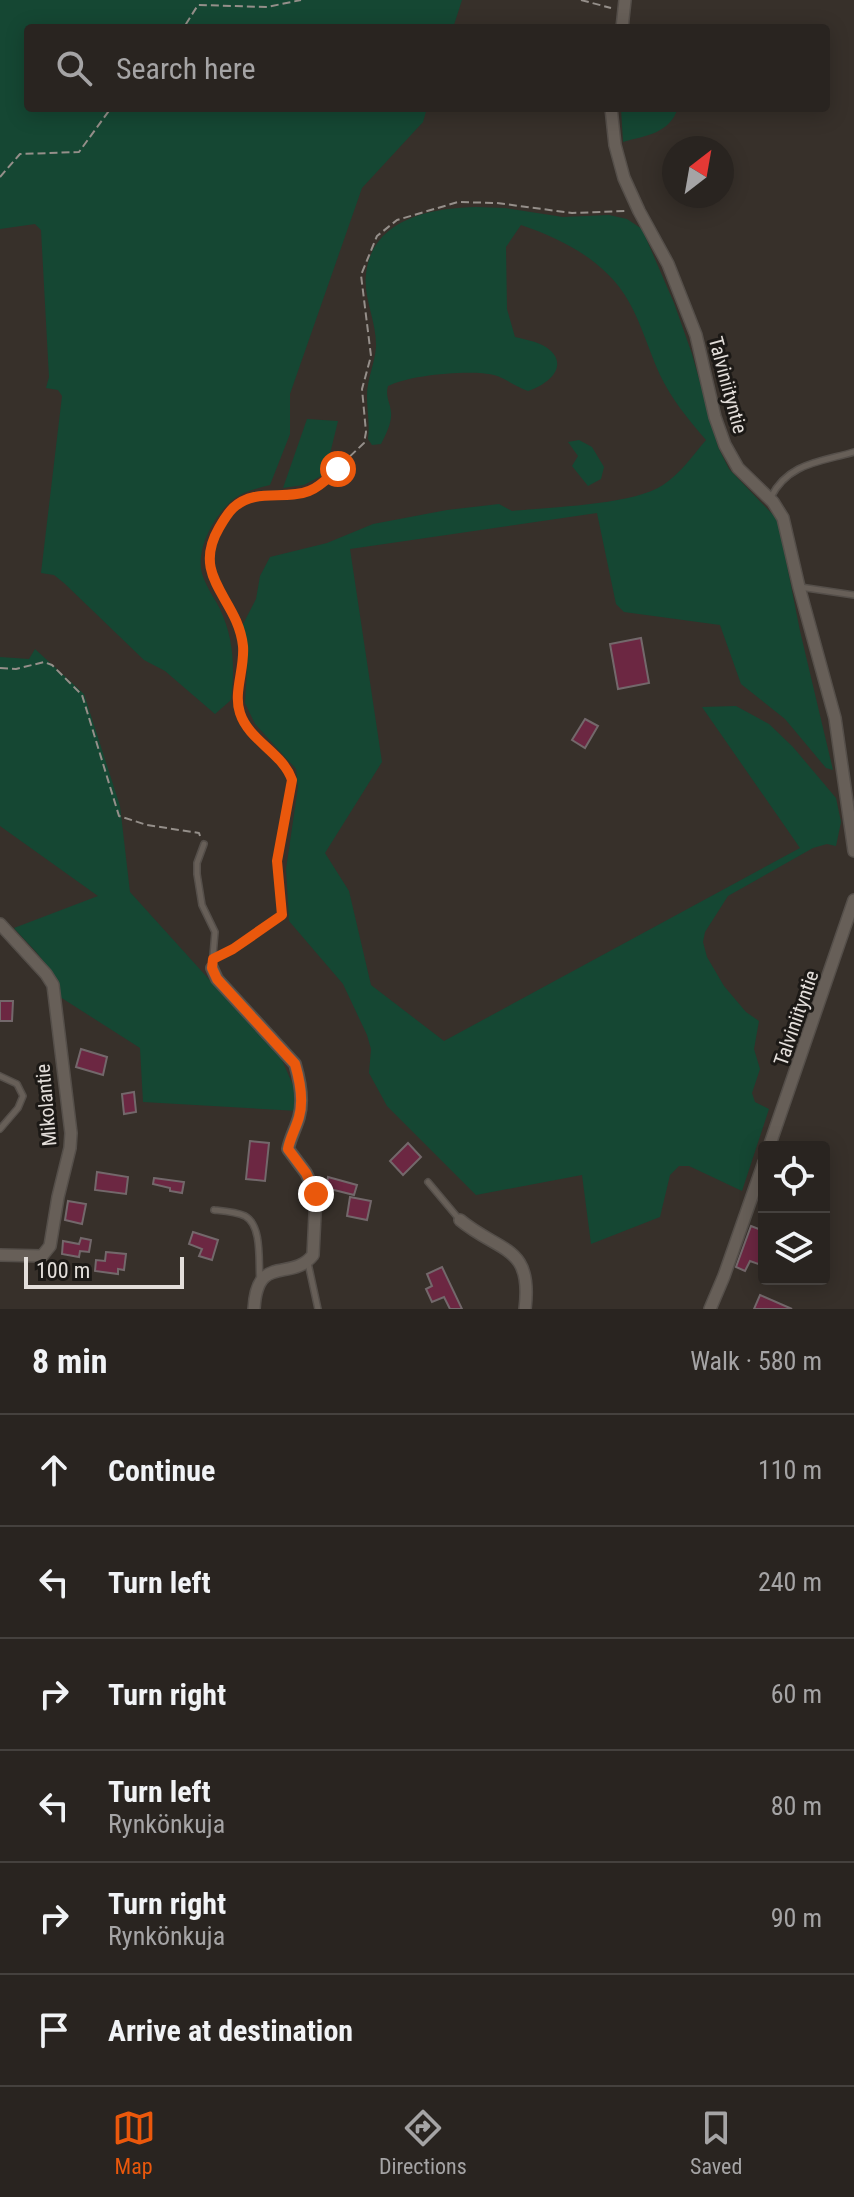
<!DOCTYPE html>
<meta charset="utf-8">
<style>
body{margin:0;font-family:"Roboto Condensed",sans-serif;background:#312c29;color:#f1f3f6}
.controls{position:absolute;right:24px;bottom:24px;display:grid;overflow:hidden;border-radius:8px;box-shadow:0 4px 20px #0003}
.controls button{width:72px;height:72px;display:grid;place-items:center;padding:0;border:0;border-bottom:2px solid #45413e;background:#292420;color:#f1f3f6;font:40px sans-serif}
.compass{position:absolute;left:662px;top:136px;width:72px;height:72px;border-radius:50%;background:#292420;box-shadow:0 4px 20px #0003;rotate:31deg}
.scale{position:absolute;left:24px;bottom:20px;width:160px;box-sizing:border-box;padding-left:8px;border:4px solid #e3deda;border-top:0;font-size:22px;line-height:28px;white-space:nowrap;color:#e3deda;-webkit-text-stroke:6px #1c1916;paint-order:stroke}
.stop{position:absolute;width:24px;height:24px;margin:-18px;border:6px solid #ea580c;border-radius:50%;background:#fff}
.stop.end{background:#ea580c;border-color:#fff;box-shadow:0 2px 8px #0008}
.list{margin:0;padding:0;list-style:none}
h2{display:flex;justify-content:space-between;align-items:center;height:104px;margin:0;padding:0 32px;font-size:34px}
h2 small{font-size:26px;font-weight:400;color:#a5a4a5}
.list li{display:grid;grid-template-columns:52px 1fr auto;gap:24px;align-items:center;box-sizing:border-box;height:112px;padding:0 32px;border-top:2px solid #45413e}
.list b{display:block;font-size:30px;white-space:nowrap}
.list p{margin:0;font-size:26px;white-space:nowrap;color:#a5a4a5}
.list em{font-size:26px;font-style:normal;color:#a5a4a5}
.icon{flex:none;width:44px;height:44px;fill:none;stroke:currentColor;stroke-width:2;stroke-linecap:round;stroke-linejoin:round}
.map{position:relative;flex:none;width:854px;height:1309px;overflow:hidden}
.search{position:absolute;background:#292420;box-shadow:0 4px 20px #0003;left:24px;right:24px;top:24px;height:88px;display:flex;align-items:center;gap:20px;box-sizing:border-box;padding:0 28px;border-radius:8px;color:#a5a4a5;font-size:30px}
.sheet{height:776px;background:#292420}
nav{display:flex;justify-content:space-around;align-items:center;box-sizing:border-box;height:112px;border-top:2px solid #45413e;background:#292420;font-size:22px;color:#a5a4a5}
nav a{display:grid;justify-items:center;gap:4px}
nav .on{color:#ea580c}
.map>svg:first-child{display:block}
</style>
<div class="map">
<svg width="854" height="1309" viewBox="0 0 854 1309">
<rect width="100%" height="100%" fill="#37302a"/>
<g fill="#154733">
<path d="M 0,0 L 462,0 L 453,28 L 28,28 L 28,108 L 427,108 L 423,122 L 362,188 L 290,394 L 290,434 L 270,485 C 258,488 246,491 235,498 C 216,513 198,544 201,569 C 203,582 214,597 220,609 C 234,639 235,668 231,700 L 215,714 L 165,671 L 144,660 L 64,583 L 54,575 L 41,573 L 62,396 L 58,390 L 46,388 L 49,377 L 41,230 L 35,224 L 0,229 Z"/>
<path d="M 621,108 L 678,108 C 669,134 647,135 623,142 Z"/>
<path d="M 476,207 L 505,208 L 563,217 L 609,215 L 627,219 L 642,229 L 674,303 L 692,354 L 718,447 L 729,469 L 778,520 L 800,631 L 833,770 L 826,768 L 785,719 L 741,684 L 720,625 L 624,612 L 616,604 L 597,513 L 350,549 L 382,762 L 325,853 L 349,891 L 371,985 L 444,1041 L 800,848 L 702,707 L 736,706 L 769,724 L 793,747 L 836,798 L 841,822 L 836,846 L 827,844 L 813,848 L 728,896 L 705,932 L 703,942 L 707,957 L 724,986 L 746,1012 L 759,1021 L 754,1049 L 760,1069 L 752,1093 L 755,1102 L 769,1109 L 742,1191 L 689,1166 L 679,1166 L 670,1175 L 660,1217 L 591,1244 L 582,1175 L 476,1195 L 387,1106 L 369,1073 L 371,1049 L 367,1035 L 343,984 L 289,921 L 286,869 L 298,787 L 296,769 L 255,724 L 245,703 L 248,651 L 242,626 L 256,599 L 260,576 L 270,557 L 327,543 L 373,524 L 447,510 L 499,504 L 512,511 C 550,507 633,505 663,485 C 681,473 693,455 706,440 C 688,419 672,400 660,375 C 649,351 642,325 629,302 C 607,262 563,239 521,225 L 506,247 L 507,309 L 515,337 C 527,340 542,342 551,351 C 569,369 544,386 528,391 C 516,387 505,378 494,375 C 472,369 408,375 388,386 C 385,396 390,402 391,412 C 392,423 386,434 381,444 L 372,445 L 368,439 C 370,423 367,411 367,396 C 367,379 375,363 376,347 C 377,323 363,297 366,274 C 372,218 432,208 476,207 Z"/>
<path d="M 307,419 L 338,421 L 325,474 L 304,485 L 283,488 Z"/>
<path d="M 579,440 L 592,447 L 604,467 L 601,479 L 588,486 L 572,466 L 578,456 L 568,442 Z"/>
<path d="M 35,649 L 84,694 L 120,806 L 130,892 L 282,1060 L 295,1090 L 298,1111 L 143,1102 L 140,1048 L 57,995 C 57,968 31,948 14,928 L 98,896 L 0,826 L 0,657 L 29,659 Z"/>
</g>
<g fill="#6c2742" stroke="#73686b" stroke-width="2">
<path d="M 641,638 L 649,683 L 618,689 L 610,644 Z"/>
<path d="M 585,719 L 598,726 L 585,748 L 572,740 Z"/>
<path d="M 0,1001 L 13,1001 L 12,1021 L 0,1021 Z"/>
<path d="M 81,1049 L 107,1057 L 103,1075 L 76,1067 Z"/>
<path d="M 134,1092 L 136,1112 L 124,1114 L 122,1094 Z"/>
<path d="M 250,1141 L 269,1143 L 265,1181 L 246,1179 Z"/>
<path d="M 408,1143 L 421,1157 L 403,1175 L 390,1161 Z"/>
<path d="M 97,1172 L 128,1177 L 126,1194 L 95,1190 Z"/>
<path d="M 328,1177 L 357,1185 L 354,1195 L 326,1188 Z"/>
<path d="M 154,1178 L 184,1182 L 182,1193 L 170,1191 L 170,1188 L 153,1184 Z"/>
<path d="M 350,1197 L 371,1201 L 367,1220 L 347,1216 Z"/>
<path d="M 68,1201 L 86,1204 L 82,1224 L 65,1220 Z"/>
<path d="M 751,1226 L 764,1231 L 764,1266 L 750,1261 L 745,1271 L 736,1267 Z"/>
<path d="M 193,1232 L 218,1240 L 212,1260 L 199,1256 L 202,1249 L 189,1244 Z"/>
<path d="M 81,1238 L 91,1240 L 89,1252 L 80,1251 L 79,1257 L 62,1254 L 63,1241 L 79,1244 Z"/>
<path d="M 106,1252 L 126,1254 L 124,1270 L 118,1269 L 118,1274 L 95,1271 L 96,1260 L 105,1261 Z"/>
<path d="M 442,1267 L 462,1309 L 450,1309 L 444,1297 L 432,1302 L 426,1289 L 432,1286 L 427,1274 Z"/>
<path d="M 760,1295 L 792,1309 L 754,1309 Z"/>
</g>
<g fill="none" stroke-linecap="round" stroke-linejoin="round">
<defs>
<g id="service">
<path d="M 771,497 C 788,463 820,462 854,452"/>
<path d="M 800,587 L 854,595"/>
<path d="M 204,844 L 197,863 L 197,874 L 202,905 L 215,932 L 212,967"/>
<path d="M 0,1076 L 17,1084 L 23,1096 L 18,1108 L 0,1129"/>
<path d="M 428,1182 L 459,1219"/>
<path d="M 214,1210 C 223,1211 236,1212 245,1216 C 263,1226 258,1263 260,1281"/>
<path d="M 308,1263 L 318,1309"/>
</g>
<g id="minor">
<path d="M 622,28 L 625,0"/>
<path d="M 611,108 L 615,145 L 624,178 L 639,211 L 668,264 L 696,335 L 715,417 L 725,445 L 738,468 L 773,502 L 783,518 L 799,587 L 835,718 L 854,851"/>
<path d="M 0,924 L 46,974 L 53,985 L 71,1133 L 70,1148 L 58,1197 L 50,1246 L 42,1256 L 0,1255"/>
<path d="M 212,968 L 217,979 L 295,1064 C 300,1081 304,1100 299,1117 C 296,1128 290,1138 288,1149 L 306,1173 L 316,1194 L 313,1255 C 291,1283 257,1252 254,1309"/>
<path d="M 769,1147 L 854,900"/>
<path d="M 460,1220 C 500,1253 533,1245 525,1309"/>
<path d="M 710,1309 L 724,1276 L 764,1162"/>
</g>
</defs>
<use href="#service" stroke="#554f4a" stroke-width="8"/>
<use href="#minor" stroke="#554f4a" stroke-width="14"/>
<g stroke="#958f8a" stroke-width="2" stroke-dasharray="8 4" stroke-linecap="butt">
<path d="M 581,0 L 611,8"/>
<path d="M 174,28 L 186,24 L 198,5 L 267,7 L 301,0"/>
<path d="M 0,177 L 20,154 L 79,152 L 111,108"/>
<path d="M 0,668 L 16,669 L 44,662 L 52,665 L 82,695 L 119,816 L 147,825 L 199,833 L 200,836"/>
<path d="M 222,955 L 282,915 L 277,861 L 292,780 L 288,770 L 249,728 L 239,712 L 243,646 L 237,622 L 213,577 L 208,557 L 209,545 L 233,508 L 249,498 L 262,494 L 308,492 L 323,482 L 364,443 L 366,432 L 362,389 L 371,356 L 361,275 L 377,236 L 397,220 L 458,202 L 497,203 L 572,213 L 625,211"/>
</g>
<use href="#service" stroke="#675f58" stroke-width="5"/>
<use href="#minor" stroke="#675f58" stroke-width="11"/>
</g>
<g fill="none" stroke-linecap="round" stroke-linejoin="round">
<path stroke="#ea580c" stroke-width="10" d="M 316,1194 L 306,1173 L 288,1149 C 290,1138 296,1128 299,1117 C 304,1100 300,1081 295,1064 L 217,979 L 212,968 L 213,959 L 233,949 L 282,915 L 277,861 L 292,780 C 283,753 249,741 240,713 C 233,693 245,668 243,646 C 238,598 190,578 219,528 C 223,521 228,513 233,508 C 256,487 284,501 309,491 C 320,487 329,477 338,469"/>
</g>
<g text-anchor="middle" dominant-baseline="central" stroke-width="6" stroke-linejoin="round" paint-order="stroke">
<g font-size="20" fill="#e3deda" stroke="#1c1916">
<text transform="translate(728 385) rotate(75)">Talviniityntie</text>
<text transform="translate(796 1018) rotate(-71)">Talviniityntie</text>
<text transform="translate(46 1105) rotate(-95)">Mikolantie</text>
</g>
</g>
</svg>
<div class="controls">
<button><svg class="icon" aria-label="locate" viewBox="0 0 24 24"><circle cx="12" cy="12" r="6"/><path d="M12 2v4M12 18v4M2 12h4M18 12h4"/></svg></button>
<button><svg class="icon" aria-label="layers" viewBox="0 0 24 24"><path d="M12 4l9 5-9 5-9-5zM3 14l9 5 9-5"/></svg></button>
</div>
<svg class="compass" viewBox="-18 -18 36 36"><path d="M0-13l5 13h-10z" fill="#e53935"/><path d="M0 13l5-13h-10z" fill="#a5a4a5"/></svg>
<div class="scale">100 m</div>
<div class="stop" style="left:338px;top:469px"></div>
<div class="stop end" style="left:316px;top:1194px"></div>
<div class="search"><svg class="icon" aria-label="search" viewBox="0 0 24 24"><circle cx="10" cy="10" r="6"/><path d="M15 15l6 6"/></svg>Search here</div>
</div>
<section class="sheet">
<h2>8 min<small>Walk · 580 m</small></h2>
<ul class="list">
<li><svg class="icon" aria-label="ahead" viewBox="0 0 24 24"><path d="M12 20V5M6 11l6-6 6 6"/></svg><div><b>Continue</b></div><em>110 m</em></li>
<li><svg class="icon" aria-label="left" viewBox="0 0 24 24"><path d="M17 20v-9H6M10 6l-5 5 5 5"/></svg><div><b>Turn left</b></div><em>240 m</em></li>
<li><svg class="icon" aria-label="right" viewBox="0 0 24 24"><path d="M7 20v-9h11M14 6l5 5-5 5"/></svg><div><b>Turn right</b></div><em>60 m</em></li>
<li><svg class="icon" aria-label="left" viewBox="0 0 24 24"><path d="M17 20v-9H6M10 6l-5 5 5 5"/></svg><div><b>Turn left</b><p>Rynkönkuja</p></div><em>80 m</em></li>
<li><svg class="icon" aria-label="right" viewBox="0 0 24 24"><path d="M7 20v-9h11M14 6l5 5-5 5"/></svg><div><b>Turn right</b><p>Rynkönkuja</p></div><em>90 m</em></li>
<li><svg class="icon" aria-label="arrive" viewBox="0 0 24 24"><path d="M6 21V4h12l-3 4 3 4H6"/></svg><div><b>Arrive at destination</b></div></li>
</ul>
</section>
<nav>
<a class="on"><svg class="icon" aria-label="map" viewBox="0 0 24 24"><path d="M3 6l6-2 6 2 6-2v14l-6 2-6-2-6 2zM9 4v14M15 6v14"/></svg>Map</a>
<a><svg class="icon" aria-label="directions" viewBox="0 0 24 24"><path d="M12 3l9 9-9 9-9-9zM9 14v-3h6M13 9l2 2-2 2"/></svg>Directions</a>
<a><svg class="icon" aria-label="saved" viewBox="0 0 24 24"><path d="M7 4h10v16l-5-4-5 4z"/></svg>Saved</a>
</nav>
